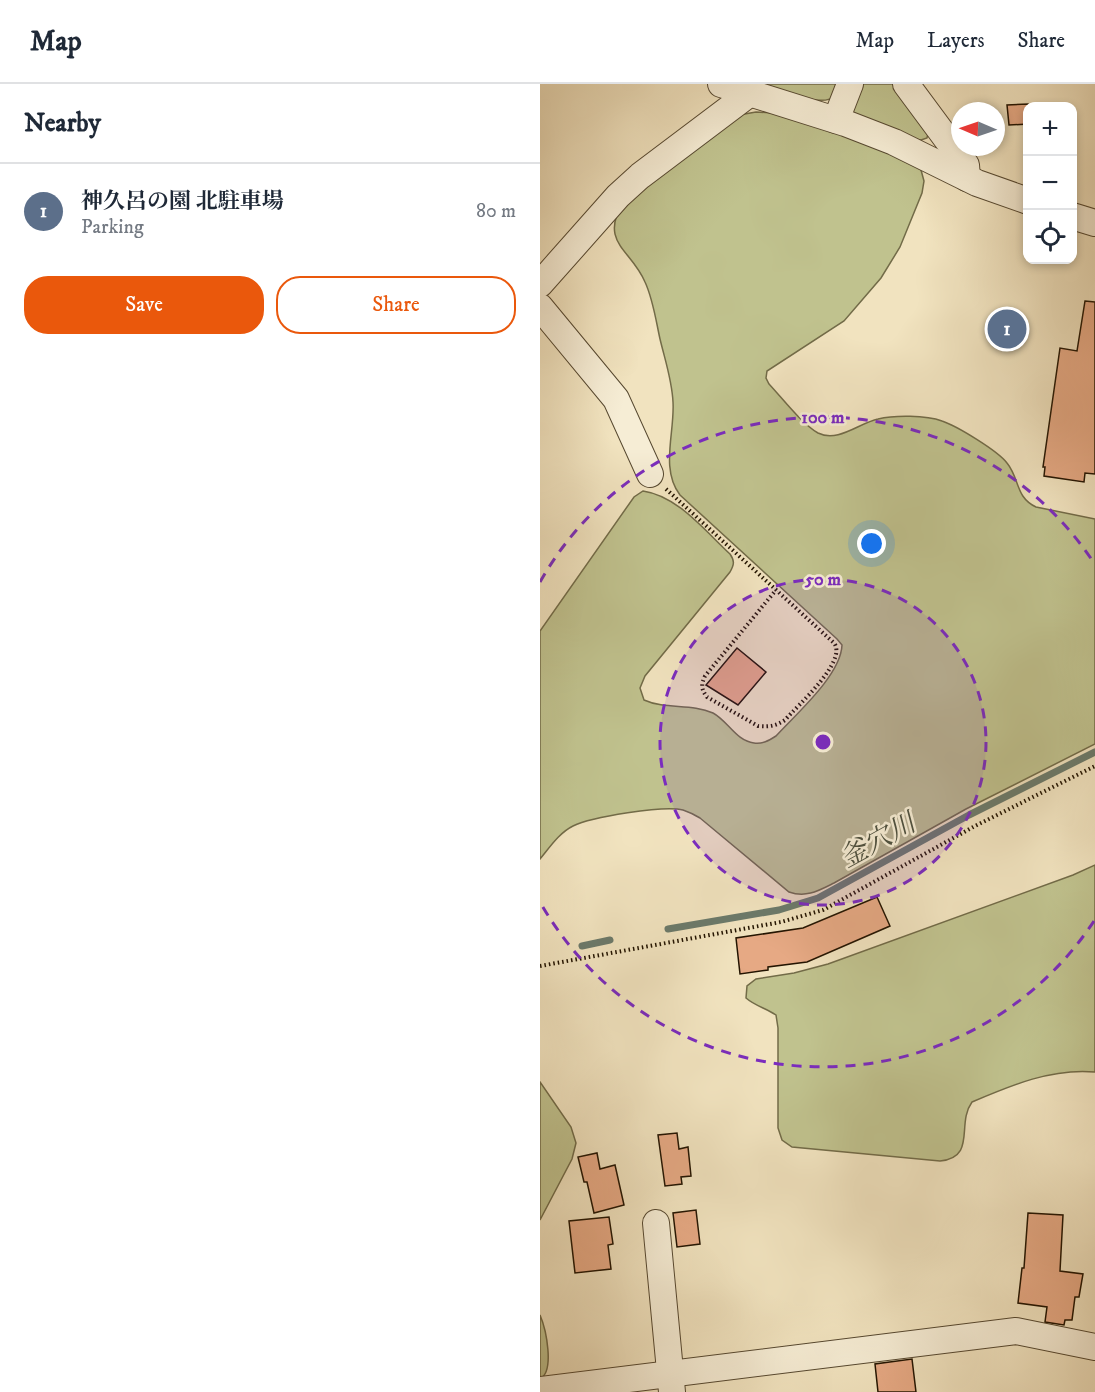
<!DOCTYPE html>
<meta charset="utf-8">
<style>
body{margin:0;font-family:"IM FELL DW Pica","Noto Serif JP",serif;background:#f6f6f7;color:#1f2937}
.controls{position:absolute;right:18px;top:18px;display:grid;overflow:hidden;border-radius:12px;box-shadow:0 3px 9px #0003}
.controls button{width:54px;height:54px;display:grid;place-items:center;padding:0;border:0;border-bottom:2px solid #e0e1e3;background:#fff;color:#1f2937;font:30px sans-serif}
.compass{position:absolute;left:411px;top:18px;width:54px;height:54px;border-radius:50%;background:#fff;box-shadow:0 3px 9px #0003;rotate:272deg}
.you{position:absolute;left:332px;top:460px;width:21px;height:21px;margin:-15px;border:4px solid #fff;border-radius:50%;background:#1a73e8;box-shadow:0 0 0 9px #1a73e833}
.badge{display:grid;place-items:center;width:39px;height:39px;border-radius:50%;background:#ea580c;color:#fff;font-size:20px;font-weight:700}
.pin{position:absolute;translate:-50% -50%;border:3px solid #fff;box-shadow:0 2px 6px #0006}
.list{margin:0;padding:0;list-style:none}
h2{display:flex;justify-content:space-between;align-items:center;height:78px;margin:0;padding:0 24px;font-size:26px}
h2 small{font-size:20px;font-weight:400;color:#747a83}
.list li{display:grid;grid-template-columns:39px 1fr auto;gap:18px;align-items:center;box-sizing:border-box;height:96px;padding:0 24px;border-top:2px solid #e0e1e3}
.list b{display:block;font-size:22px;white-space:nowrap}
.list p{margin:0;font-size:20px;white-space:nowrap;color:#747a83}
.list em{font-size:20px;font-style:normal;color:#747a83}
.actions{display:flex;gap:12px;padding:18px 24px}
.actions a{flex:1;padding:14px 0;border:2px solid #ea580c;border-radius:24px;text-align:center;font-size:21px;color:#ea580c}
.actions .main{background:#ea580c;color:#fff}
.icon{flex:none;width:33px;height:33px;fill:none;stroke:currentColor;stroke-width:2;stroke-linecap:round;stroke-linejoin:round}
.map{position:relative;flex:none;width:555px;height:1308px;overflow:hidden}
header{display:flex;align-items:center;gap:36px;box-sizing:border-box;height:84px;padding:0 30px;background:#fff;border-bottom:2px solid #e0e1e3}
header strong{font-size:28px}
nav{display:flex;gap:33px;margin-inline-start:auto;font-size:21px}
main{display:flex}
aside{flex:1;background:#fff}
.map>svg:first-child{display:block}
</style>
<header>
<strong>Map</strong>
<nav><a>Map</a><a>Layers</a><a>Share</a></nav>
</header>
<main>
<aside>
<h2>Nearby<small></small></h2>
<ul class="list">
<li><span class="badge" style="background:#5c6f8a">1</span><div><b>神久呂の園 北駐車場</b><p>Parking</p></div><em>80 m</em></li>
</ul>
<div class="actions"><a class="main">Save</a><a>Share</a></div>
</aside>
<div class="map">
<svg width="555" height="1308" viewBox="0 0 555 1308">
<rect width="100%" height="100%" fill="#f1e3bf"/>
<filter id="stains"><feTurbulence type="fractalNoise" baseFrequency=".00333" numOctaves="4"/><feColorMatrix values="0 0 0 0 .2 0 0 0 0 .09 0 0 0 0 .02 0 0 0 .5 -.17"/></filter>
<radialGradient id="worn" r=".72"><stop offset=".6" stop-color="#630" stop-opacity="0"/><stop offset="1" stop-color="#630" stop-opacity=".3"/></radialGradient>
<g fill="#c0c28e" stroke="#726b48" stroke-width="1.5">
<path d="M 220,0 L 305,0 C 302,3 300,10 296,12 C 280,25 238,5 220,0 Z"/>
<path d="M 315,0 L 358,0 L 389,45 L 387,54 L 381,56 L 373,55 L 315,31 L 311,27 Z"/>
<path d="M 216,28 L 234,29 L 301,50 L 349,69 L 373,80 L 381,86 L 384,97 L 382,109 L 360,163 L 341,194 L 304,237 L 227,287 L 226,294 L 229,300 C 243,315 261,339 278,349 C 298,359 319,339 338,335 C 354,331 386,331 402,337 C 417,342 458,367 467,379 C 480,395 475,413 496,423 L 555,435 L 555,660 L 426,725 L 294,799 C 278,807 266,814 249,808 L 160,734 C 155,731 149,728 143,726 C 124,721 51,733 33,742 C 19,749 10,763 0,775 L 0,547 L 94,413 L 103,407 C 138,412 165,447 190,470 C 195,477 194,481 190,488 L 105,592 L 100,604 L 104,616 C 126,626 151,619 173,629 C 188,637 196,657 214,659 C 223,660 228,657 236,652 C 256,630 301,591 302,561 L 297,555 L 140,411 C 120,385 135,348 133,318 C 132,296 125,276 120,255 C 116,237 113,215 105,198 C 91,165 59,159 83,118 L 199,31 Z"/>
<path d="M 555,781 L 555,988 C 512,984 472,1001 432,1018 C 416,1040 437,1073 400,1077 L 252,1063 L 242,1056 L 238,1044 L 238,944 L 236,931 C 226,924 215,922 206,914 L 207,902 L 216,895 L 254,889 L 288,880 L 533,791 Z"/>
<path d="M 0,998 L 31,1043 L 36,1059 L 32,1075 L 0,1136 Z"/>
<path d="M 0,1231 C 6,1245 15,1287 0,1295 Z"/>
</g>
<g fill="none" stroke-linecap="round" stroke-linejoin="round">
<g stroke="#6b7a6b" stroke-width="7">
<path d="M 128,845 L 239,826 L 278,814 L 429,731 L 555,668"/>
<path d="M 42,862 L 70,856"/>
</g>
</g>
<g fill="#e6a984" stroke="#231401" stroke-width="1.5">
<path d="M 488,20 L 488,40 L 469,41 L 467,21 Z"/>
<path d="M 545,217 L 555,218 L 555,390 L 545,389 L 544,398 L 504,392 L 505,383 L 503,383 L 520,264 L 537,267 Z"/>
<path d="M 197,564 L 226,588 L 198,621 L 166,601 Z"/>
<path d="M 337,813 L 350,842 L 267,878 L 228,883 L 228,886 L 200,890 L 196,854 L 263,844 Z"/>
<path d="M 137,1049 L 139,1065 L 148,1063 L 151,1092 L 141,1093 L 142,1100 L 125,1102 L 118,1051 Z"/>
<path d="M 57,1069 L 60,1085 L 75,1081 L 84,1121 L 54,1129 L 47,1098 L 44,1098 L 38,1073 Z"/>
<path d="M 156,1126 L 160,1160 L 137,1163 L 133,1129 Z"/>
<path d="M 488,1129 L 523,1131 L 520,1187 L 543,1190 L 539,1213 L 535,1213 L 532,1236 L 525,1236 L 524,1241 L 505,1238 L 507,1223 L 478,1219 L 482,1184 L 484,1184 Z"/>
<path d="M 69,1133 L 73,1160 L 68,1161 L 71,1185 L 35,1189 L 29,1137 Z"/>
<path d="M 372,1275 L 376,1308 L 338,1308 L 335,1280 Z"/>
</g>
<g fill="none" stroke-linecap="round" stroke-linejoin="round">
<defs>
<g id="minor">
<path d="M 181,0 L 305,39 L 354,58 L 437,99 L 488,117"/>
<path d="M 366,0 L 426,81 L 427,94"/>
<path d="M 296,36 L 310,0"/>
<path d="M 532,132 L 555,139"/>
<path d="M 0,200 L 78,112 L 100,92 L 210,9"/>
<path d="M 0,223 L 76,315 L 110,390"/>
<path d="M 116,1139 L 132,1308"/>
<path d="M 0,1306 L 476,1247 L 555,1263"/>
</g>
</defs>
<use href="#minor" stroke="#564830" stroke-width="28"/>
<g stroke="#231401" stroke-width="4" stroke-dasharray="1.5 3" stroke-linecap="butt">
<path d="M 126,405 L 294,559 C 308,577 257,622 245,636 C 236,642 229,643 218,642 L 167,613 C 161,605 161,601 165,592 L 236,506"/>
<path d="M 0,882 L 241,838 L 283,826 L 435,742 L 555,682"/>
</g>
<use href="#minor" stroke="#f6edd5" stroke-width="26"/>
</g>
<circle cx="283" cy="658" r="163" fill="#7b2cbf" fill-opacity=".12"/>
<g fill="none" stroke="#7b2cbf" stroke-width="3" stroke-dasharray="10 8">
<circle cx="283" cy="658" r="163"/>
<path d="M554 837A325 325 0 0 1 0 818M0 498A325 325 0 0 1 554 479"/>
</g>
<g text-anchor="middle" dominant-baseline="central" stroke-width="5" stroke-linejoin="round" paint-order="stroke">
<g font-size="27" font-style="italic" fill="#4d503f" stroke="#f6edd5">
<text transform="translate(338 757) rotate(-29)">釜穴川</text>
</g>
</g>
<circle cx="283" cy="658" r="9" fill="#7b2cbf" stroke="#f6edd5" stroke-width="3"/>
<g font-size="18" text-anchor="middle" font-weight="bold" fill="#7b2cbf" stroke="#f6edd5" stroke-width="5" stroke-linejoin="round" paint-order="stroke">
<text x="283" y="339">100 m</text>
<text x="283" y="501">50 m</text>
</g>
<rect width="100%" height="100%" filter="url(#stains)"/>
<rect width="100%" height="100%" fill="url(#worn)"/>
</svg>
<div class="controls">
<button>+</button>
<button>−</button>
<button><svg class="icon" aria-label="locate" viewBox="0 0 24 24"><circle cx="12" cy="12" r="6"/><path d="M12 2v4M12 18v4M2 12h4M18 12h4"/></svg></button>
</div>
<svg class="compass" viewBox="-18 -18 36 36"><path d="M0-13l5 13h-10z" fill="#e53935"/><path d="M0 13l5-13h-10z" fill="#747a83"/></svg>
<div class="you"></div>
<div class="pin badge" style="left:467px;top:245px;background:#5c6f8a">1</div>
</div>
</main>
